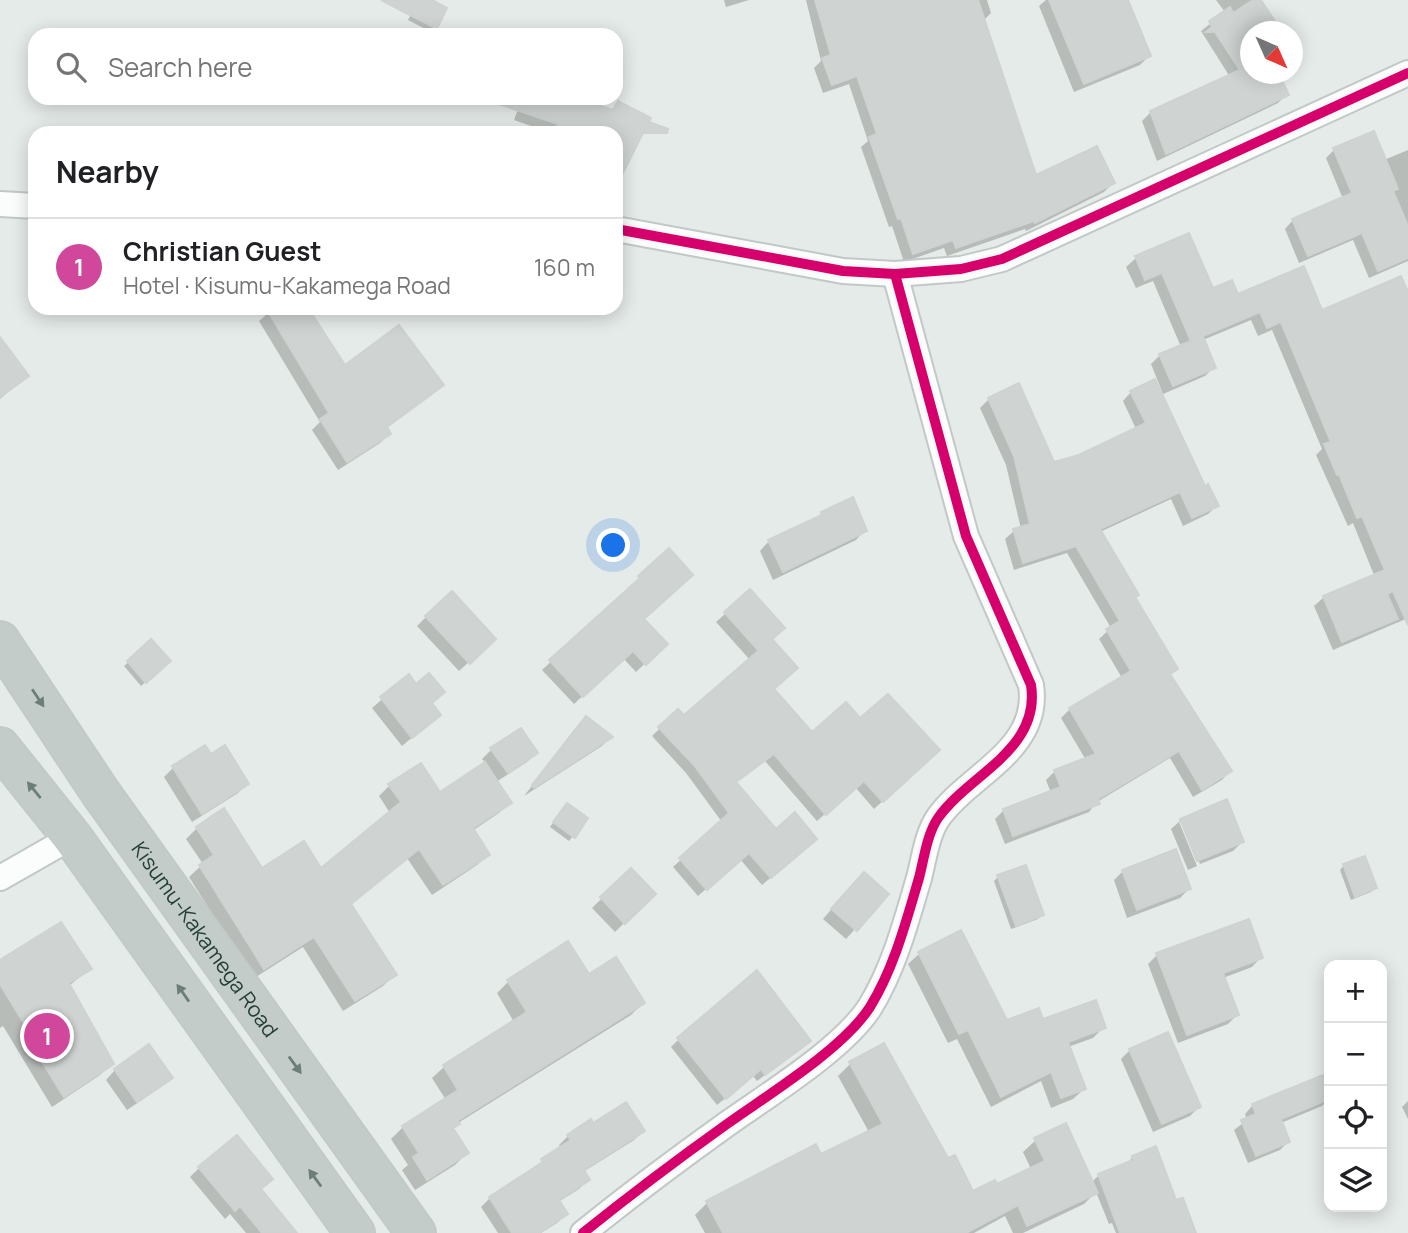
<!DOCTYPE html>
<meta charset="utf-8">
<style>
body{margin:0;font-family:Manrope,sans-serif;background:#f6f6f6;color:#202124}
.controls{position:absolute;right:21px;bottom:21px;display:grid;overflow:hidden;border-radius:14px;box-shadow:0 4px 18px #0003}
.controls button{width:63px;height:63px;display:grid;place-items:center;padding:0;border:0;border-bottom:2px solid #e0e0e0;background:#fff;color:#202124;font:35px sans-serif}
.compass{position:absolute;left:1240px;top:21px;width:63px;height:63px;border-radius:50%;background:#fff;box-shadow:0 4px 18px #0003;rotate:135deg}
.you{position:absolute;left:614px;top:546px;width:24px;height:24px;margin:-18px;border:5px solid #fff;border-radius:50%;background:#1a73e8;box-shadow:0 0 0 10px #1a73e833}
.badge{display:grid;place-items:center;width:46px;height:46px;border-radius:50%;background:#677b74;color:#fff;font-size:23px;font-weight:700}
.pin{position:absolute;translate:-50% -50%;border:4px solid #fff;box-shadow:0 2px 7px #0006}
.list{margin:0;padding:0;list-style:none}
h2{display:flex;justify-content:space-between;align-items:center;height:91px;margin:0;padding:0 28px;font-size:30px}
h2 small{font-size:23px;font-weight:400;color:#757577}
.list li{display:grid;grid-template-columns:46px 1fr auto;gap:21px;align-items:center;box-sizing:border-box;height:98px;padding:0 28px;border-top:2px solid #e0e0e0}
.list b{display:block;font-size:26px;white-space:nowrap}
.list p{margin:0;font-size:23px;white-space:nowrap;color:#757577}
.list em{font-size:23px;font-style:normal;color:#757577}
.icon{flex:none;width:38px;height:38px;fill:none;stroke:currentColor;stroke-width:2;stroke-linecap:round;stroke-linejoin:round}
.map{position:relative;flex:none;width:1408px;height:1233px;overflow:hidden}
.search{position:absolute;background:#fff;box-shadow:0 4px 18px #0003;left:28px;top:28px;width:595px;height:77px;display:flex;align-items:center;gap:18px;box-sizing:border-box;padding:0 24px;border-radius:21px;color:#757577;font-size:26px}
.panel{position:absolute;background:#fff;box-shadow:0 4px 18px #0003;left:28px;top:126px;width:595px;height:189px;border-radius:21px}
.map>svg:first-child{display:block}
</style>
<div class="map">
<svg width="1408" height="1233" viewBox="0 0 1408 1233">
<rect width="100%" height="100%" fill="#e5ebe8"/>
<g fill="#0003">
<path d="M 418,0 L 428,0 L 445,9 L 431,32 L 408,20 Z"/>
<path d="M 724,0 L 749,0 L 726,7 Z"/>
<path d="M 806,0 L 987,0 L 991,13 L 983,21 L 1035,178 L 1113,183 L 1104,192 L 1026,231 L 1025,229 L 947,256 L 944,248 L 904,262 L 892,226 L 889,227 L 861,147 L 868,141 L 849,84 L 823,93 L 814,68 L 821,61 Z"/>
<path d="M 1046,0 L 1127,0 L 1149,56 L 1140,65 L 1074,92 L 1039,6 Z"/>
<path d="M 1216,0 L 1259,0 L 1250,32 L 1250,74 L 1277,74 L 1287,94 L 1278,103 L 1157,161 L 1142,121 L 1151,112 L 1230,77 L 1201,31 L 1225,12 Z"/>
<path d="M 522,98 L 572,98 L 610,111 L 618,103 L 616,165 L 616,133 L 551,133 L 514,120 Z"/>
<path d="M 1334,150 L 1384,160 L 1408,150 L 1408,261 L 1369,278 L 1353,240 L 1299,263 L 1285,229 L 1293,220 L 1343,199 L 1326,158 Z"/>
<path d="M 1188,236 L 1212,290 L 1321,312 L 1408,297 L 1408,618 L 1333,650 L 1314,606 L 1324,597 L 1374,575 L 1353,523 L 1348,526 L 1316,455 L 1322,449 L 1272,330 L 1258,336 L 1251,320 L 1203,340 L 1214,367 L 1205,376 L 1163,394 L 1151,364 L 1160,355 L 1181,347 L 1153,281 L 1136,288 L 1126,267 L 1136,258 Z"/>
<path d="M 274,308 L 306,308 L 344,368 L 442,385 L 386,428 L 389,434 L 380,443 L 338,470 L 312,430 L 320,422 L 259,321 Z"/>
<path d="M 0,340 L 27,376 L 0,399 Z"/>
<path d="M 1131,392 L 1217,505 L 1208,514 L 1183,526 L 1171,499 L 1100,532 L 1134,598 L 1176,669 L 1169,675 L 1230,771 L 1222,780 L 1193,797 L 1170,758 L 1097,802 L 1089,812 L 1005,844 L 995,819 L 1004,810 L 1051,793 L 1046,780 L 1055,771 L 1086,760 L 1061,718 L 1070,709 L 1122,678 L 1099,639 L 1111,628 L 1067,553 L 1014,570 L 1005,539 L 1014,531 L 1021,529 L 1006,465 L 980,408 L 989,399 L 1053,464 L 1079,457 L 1136,429 L 1123,401 Z"/>
<path d="M 822,513 L 865,530 L 856,540 L 773,580 L 760,551 L 769,541 L 814,521 Z"/>
<path d="M 669,551 L 642,620 L 665,644 L 636,672 L 623,658 L 574,704 L 542,670 Z"/>
<path d="M 726,613 L 770,639 L 772,690 L 811,734 L 860,720 L 930,758 L 874,809 L 855,787 L 817,821 L 765,761 L 735,783 L 776,832 L 807,847 L 762,885 L 740,859 L 698,896 L 673,867 L 722,822 L 686,773 L 652,736 L 678,711 L 684,718 L 750,660 L 716,622 Z"/>
<path d="M 426,617 L 494,639 L 459,671 L 417,626 Z"/>
<path d="M 151,642 L 169,661 L 141,686 L 124,666 Z"/>
<path d="M 408,677 L 439,715 L 402,746 L 372,708 Z"/>
<path d="M 586,718 L 611,737 L 602,746 L 524,796 Z"/>
<path d="M 492,749 L 536,753 L 527,762 L 496,782 L 510,802 L 499,813 L 472,831 L 488,855 L 477,865 L 432,895 L 407,858 L 350,905 L 394,975 L 383,986 L 343,1011 L 303,947 L 253,979 L 189,877 L 203,864 L 186,839 L 197,828 L 262,870 L 321,871 L 390,813 L 379,796 L 390,785 L 439,794 L 486,763 L 482,759 Z"/>
<path d="M 210,757 L 247,783 L 238,793 L 192,822 L 164,777 L 173,768 Z"/>
<path d="M 563,809 L 586,819 L 569,841 L 550,827 Z"/>
<path d="M 1181,820 L 1242,842 L 1233,851 L 1200,864 L 1183,822 L 1179,822 L 1197,866 L 1188,870 L 1171,829 Z"/>
<path d="M 1344,865 L 1375,888 L 1371,892 L 1351,900 L 1340,870 Z"/>
<path d="M 631,870 L 654,894 L 615,932 L 592,908 Z"/>
<path d="M 1123,871 L 1189,889 L 1180,898 L 1127,918 L 1114,880 Z"/>
<path d="M 998,877 L 1042,915 L 1038,919 L 1011,929 L 994,881 Z"/>
<path d="M 854,883 L 887,894 L 846,939 L 823,919 Z"/>
<path d="M 568,944 L 589,977 L 643,1003 L 631,1015 L 458,1123 L 452,1130 L 467,1153 L 455,1165 L 415,1190 L 402,1170 L 408,1165 L 391,1139 L 403,1127 L 446,1100 L 432,1078 L 444,1067 L 514,1022 L 497,993 L 508,982 Z"/>
<path d="M 919,954 L 1007,1023 L 1042,1022 L 1104,1027 L 1093,1038 L 1068,1047 L 1084,1089 L 1073,1099 L 1051,1108 L 1041,1081 L 991,1107 L 957,1039 L 948,1043 L 908,964 Z"/>
<path d="M 1157,955 L 1261,957 L 1252,967 L 1223,978 L 1237,1015 L 1228,1024 L 1178,1043 L 1148,964 Z"/>
<path d="M 0,962 L 89,969 L 69,986 L 111,1064 L 100,1075 L 52,1107 L 3,1026 L 0,1028 Z"/>
<path d="M 678,1040 L 801,1048 L 757,1081 L 753,1076 L 717,1105 L 671,1047 Z"/>
<path d="M 1130,1050 L 1199,1107 L 1190,1116 L 1153,1132 L 1121,1059 Z"/>
<path d="M 850,1064 L 947,1161 L 973,1193 L 996,1186 L 1031,1169 L 1023,1152 L 1036,1140 L 1092,1182 L 1099,1175 L 1127,1165 L 1132,1157 L 1175,1203 L 1194,1233 L 1116,1233 L 1112,1223 L 1109,1224 L 1096,1192 L 1084,1204 L 1023,1233 L 1013,1233 L 1005,1216 L 974,1233 L 705,1233 L 695,1215 L 707,1203 L 820,1156 L 869,1132 L 838,1076 Z"/>
<path d="M 115,1070 L 170,1078 L 161,1087 L 127,1110 L 106,1080 Z"/>
<path d="M 1322,1077 L 1329,1099 L 1322,1106 L 1281,1123 L 1288,1142 L 1280,1150 L 1248,1163 L 1234,1130 L 1247,1120 L 1245,1114 L 1253,1105 Z"/>
<path d="M 1408,1101 L 1408,1119 L 1402,1107 Z"/>
<path d="M 593,1126 L 642,1131 L 634,1140 L 583,1172 L 588,1180 L 579,1189 L 558,1202 L 566,1214 L 557,1223 L 541,1233 L 498,1233 L 481,1207 L 490,1198 L 561,1148 L 559,1145 L 568,1136 Z"/>
<path d="M 199,1168 L 260,1189 L 295,1233 L 246,1233 L 230,1214 L 225,1219 L 190,1177 Z"/>
</g>
<g fill="#cfd4d2" stroke="#ced3d1" stroke-width="2">
<path d="M 381,0 L 432,0 L 447,8 L 437,29 Z"/>
<path d="M 815,0 L 978,0 L 1036,175 L 1097,146 L 1115,183 L 1035,223 L 1034,221 L 956,248 L 953,240 L 913,254 L 901,218 L 898,219 L 869,137 L 877,134 L 857,76 L 832,85 L 822,58 L 831,55 Z"/>
<path d="M 1049,0 L 1128,0 L 1151,56 L 1084,84 Z"/>
<path d="M 1253,0 L 1261,0 L 1282,32 L 1250,32 L 1250,74 L 1279,74 L 1289,95 L 1166,154 L 1150,111 L 1240,70 L 1215,32 L 1206,32 L 1212,27 L 1209,21 L 1230,7 L 1233,13 Z"/>
<path d="M 494,98 L 578,98 L 613,110 L 618,101 L 651,118 L 649,122 L 668,129 L 667,133 L 643,133 L 616,187 L 616,133 L 555,133 L 558,124 L 493,102 Z"/>
<path d="M 1374,131 L 1398,189 L 1393,191 L 1408,226 L 1408,258 L 1378,271 L 1362,233 L 1308,256 L 1292,219 L 1352,193 L 1333,148 Z"/>
<path d="M 1189,233 L 1213,288 L 1232,280 L 1238,294 L 1304,266 L 1322,310 L 1401,276 L 1408,292 L 1408,625 L 1393,591 L 1387,594 L 1398,619 L 1342,642 L 1323,596 L 1385,570 L 1362,516 L 1357,518 L 1339,474 L 1337,475 L 1324,444 L 1331,442 L 1281,322 L 1267,328 L 1260,312 L 1203,336 L 1216,368 L 1173,386 L 1159,354 L 1191,341 L 1162,273 L 1145,280 L 1135,256 Z"/>
<path d="M 266,308 L 308,308 L 345,365 L 399,325 L 444,385 L 387,427 L 391,434 L 347,462 L 320,419 L 329,413 Z"/>
<path d="M 0,337 L 29,376 L 0,397 Z"/>
<path d="M 1155,379 L 1205,486 L 1208,484 L 1219,506 L 1192,518 L 1180,492 L 1100,529 L 1139,595 L 1135,597 L 1178,669 L 1170,674 L 1232,771 L 1202,790 L 1179,751 L 1098,799 L 1100,804 L 1013,836 L 1003,809 L 1061,787 L 1054,770 L 1096,754 L 1069,708 L 1131,671 L 1106,629 L 1120,621 L 1076,546 L 1023,563 L 1013,529 L 1030,524 L 1014,456 L 988,398 L 1019,383 L 1054,462 L 1079,455 L 1146,423 L 1130,391 Z"/>
<path d="M 853,497 L 867,531 L 783,572 L 768,540 L 822,515 L 821,512 Z"/>
<path d="M 669,548 L 693,575 L 644,619 L 668,644 L 646,665 L 633,651 L 583,697 L 549,660 L 640,578 L 638,576 Z"/>
<path d="M 750,589 L 785,628 L 759,651 L 724,612 Z"/>
<path d="M 452,591 L 496,639 L 470,664 L 425,616 Z"/>
<path d="M 151,639 L 171,661 L 146,683 L 127,661 Z"/>
<path d="M 772,639 L 798,668 L 774,689 L 812,732 L 846,702 L 860,718 L 888,694 L 940,750 L 883,802 L 864,781 L 826,815 L 774,754 L 736,782 L 776,829 L 795,812 L 817,839 L 771,878 L 749,853 L 707,890 L 679,858 L 729,813 L 694,765 L 658,727 L 678,709 L 684,715 Z"/>
<path d="M 429,673 L 445,692 L 432,703 L 441,715 L 412,738 L 380,697 L 409,674 L 416,684 Z"/>
<path d="M 586,716 L 613,737 L 534,788 L 532,785 Z"/>
<path d="M 521,728 L 538,753 L 508,773 L 490,748 Z"/>
<path d="M 205,745 L 211,754 L 225,745 L 249,784 L 202,814 L 172,766 Z"/>
<path d="M 485,762 L 512,803 L 473,828 L 490,855 L 443,885 L 419,849 L 351,904 L 397,975 L 355,1001 L 314,937 L 264,969 L 199,865 L 214,855 L 196,827 L 224,808 L 262,868 L 304,841 L 321,868 L 401,802 L 388,784 L 421,763 L 440,792 Z"/>
<path d="M 1227,799 L 1244,842 L 1197,861 L 1180,819 Z"/>
<path d="M 567,803 L 588,818 L 575,838 L 553,822 Z"/>
<path d="M 1176,849 L 1191,889 L 1137,910 L 1122,870 Z"/>
<path d="M 1365,856 L 1377,888 L 1355,897 L 1343,864 Z"/>
<path d="M 1026,865 L 1044,915 L 1016,926 L 997,875 Z"/>
<path d="M 631,868 L 656,894 L 625,924 L 600,897 Z"/>
<path d="M 864,872 L 889,894 L 857,931 L 831,909 Z"/>
<path d="M 1249,919 L 1263,958 L 1223,973 L 1239,1015 L 1187,1035 L 1156,953 Z"/>
<path d="M 61,922 L 92,969 L 69,983 L 114,1064 L 64,1097 L 29,1041 L 33,1038 L 0,984 L 0,960 Z"/>
<path d="M 961,930 L 1007,1020 L 1039,1008 L 1043,1019 L 1096,1000 L 1106,1028 L 1068,1042 L 1086,1089 L 1061,1098 L 1051,1072 L 1001,1097 L 968,1030 L 959,1034 L 918,952 Z"/>
<path d="M 568,941 L 589,974 L 616,957 L 645,1003 L 457,1121 L 460,1124 L 453,1128 L 469,1153 L 427,1180 L 413,1157 L 419,1153 L 402,1126 L 458,1090 L 443,1065 L 527,1012 L 507,980 Z"/>
<path d="M 757,970 L 811,1041 L 765,1075 L 761,1069 L 726,1099 L 677,1038 Z"/>
<path d="M 1168,1032 L 1201,1107 L 1162,1124 L 1129,1049 Z"/>
<path d="M 884,1043 L 948,1158 L 955,1155 L 973,1191 L 995,1180 L 997,1184 L 1045,1161 L 1034,1138 L 1066,1123 L 1098,1193 L 1027,1226 L 1018,1205 L 966,1233 L 723,1233 L 706,1201 L 816,1144 L 821,1154 L 883,1124 L 849,1062 Z"/>
<path d="M 149,1044 L 173,1078 L 137,1102 L 114,1069 Z"/>
<path d="M 1323,1075 L 1329,1090 L 1329,1099 L 1281,1119 L 1290,1142 L 1256,1156 L 1241,1120 L 1256,1114 L 1252,1104 Z"/>
<path d="M 626,1102 L 645,1131 L 584,1170 L 590,1180 L 559,1200 L 568,1214 L 539,1233 L 512,1233 L 489,1197 L 543,1162 L 541,1159 L 571,1140 L 567,1135 L 591,1119 L 593,1123 Z"/>
<path d="M 237,1135 L 273,1179 L 261,1189 L 297,1233 L 262,1233 L 240,1206 L 235,1211 L 198,1167 Z"/>
<path d="M 1156,1146 L 1176,1200 L 1183,1198 L 1196,1233 L 1120,1233 L 1098,1174 L 1133,1160 L 1132,1156 Z"/>
</g>
<g fill="none" stroke-linecap="round" stroke-linejoin="round">
<defs>
<g id="minor">
<path d="M 0,204 L 35,206"/>
<path d="M 616,229 L 843,271 L 895,274 L 961,269 L 1002,259 L 1408,73"/>
<path d="M 0,878 L 72,837"/>
<path d="M 583,1233 C 630,1195 678,1159 727,1124 C 769,1094 843,1049 870,1007 C 894,968 906,922 919,878 C 924,859 927,834 938,818 C 969,774 1041,750 1031,685 L 966,536 L 895,274"/>
</g>
<g id="trunk">
<path id="s1" d="M 0,641 L 100,792 L 416,1233"/>
<path d="M 0,747 L 72,837 L 355,1233"/>
</g>
</defs>
<use href="#minor" stroke="#c2c8c5" stroke-width="28"/>
<use href="#trunk" stroke="#c1cac7" stroke-width="42"/>
<use href="#minor" stroke="#fbfcfc" stroke-width="24"/>
<use href="#trunk" stroke="#c4ccca" stroke-width="38"/>
<defs>
<g id="cycleway">
<path d="M 616,229 L 843,271 L 895,274 L 961,269 L 1002,259 L 1408,73"/>
<path d="M 583,1233 C 630,1195 678,1159 727,1124 C 769,1094 843,1049 870,1007 C 894,968 906,922 919,878 C 924,859 927,834 938,818 C 969,774 1041,750 1031,685 L 966,536 L 895,274"/>
</g>
</defs>
<use href="#cycleway" stroke="#f4f9f6" stroke-width="15"/>
<use href="#cycleway" stroke="#d6006c" stroke-width="10"/>
</g>
<defs><path id="oneway-solid" d="M-6-.8H1V-3.2L6.5 0L1 3.2V.8H-6Z" transform="scale(1.75)"/></defs>
<g fill="#6b7e79">
<use href="#oneway-solid" transform="translate(38 698) rotate(56)"/>
<use href="#oneway-solid" transform="translate(34 790) rotate(-129)"/>
<use href="#oneway-solid" transform="translate(183 993) rotate(-125)"/>
<use href="#oneway-solid" transform="translate(295 1065) rotate(54)"/>
<use href="#oneway-solid" transform="translate(315 1178) rotate(-126)"/>
</g>
<g text-anchor="middle" dominant-baseline="central" stroke-width="5" stroke-linejoin="round" paint-order="stroke">
<g font-size="21" fill="#233e36" stroke="#f4f9f6">
<text stroke="none"><textPath href="#s1" startOffset="362">Kisumu-Kakamega Road</textPath></text>
</g>
</g>
</svg>
<div class="controls">
<button>+</button>
<button>−</button>
<button><svg class="icon" aria-label="locate" viewBox="0 0 24 24"><circle cx="12" cy="12" r="6"/><path d="M12 2v4M12 18v4M2 12h4M18 12h4"/></svg></button>
<button><svg class="icon" aria-label="layers" viewBox="0 0 24 24"><path d="M12 4l9 5-9 5-9-5zM3 14l9 5 9-5"/></svg></button>
</div>
<svg class="compass" viewBox="-18 -18 36 36"><path d="M0-13l5 13h-10z" fill="#e53935"/><path d="M0 13l5-13h-10z" fill="#757577"/></svg>
<div class="you"></div>
<div class="pin badge" style="left:47px;top:1036px;background:#d1479c">1</div>
<div class="search"><svg class="icon" aria-label="search" viewBox="0 0 24 24"><circle cx="10" cy="10" r="6"/><path d="M15 15l6 6"/></svg>Search here</div>
<section class="panel">
<h2>Nearby<small></small></h2>
<ul class="list">
<li><span class="badge" style="background:#d1479c">1</span><div><b>Christian Guest</b><p>Hotel · Kisumu-Kakamega Road</p></div><em>160 m</em></li>
</ul>
</section>
</div>
